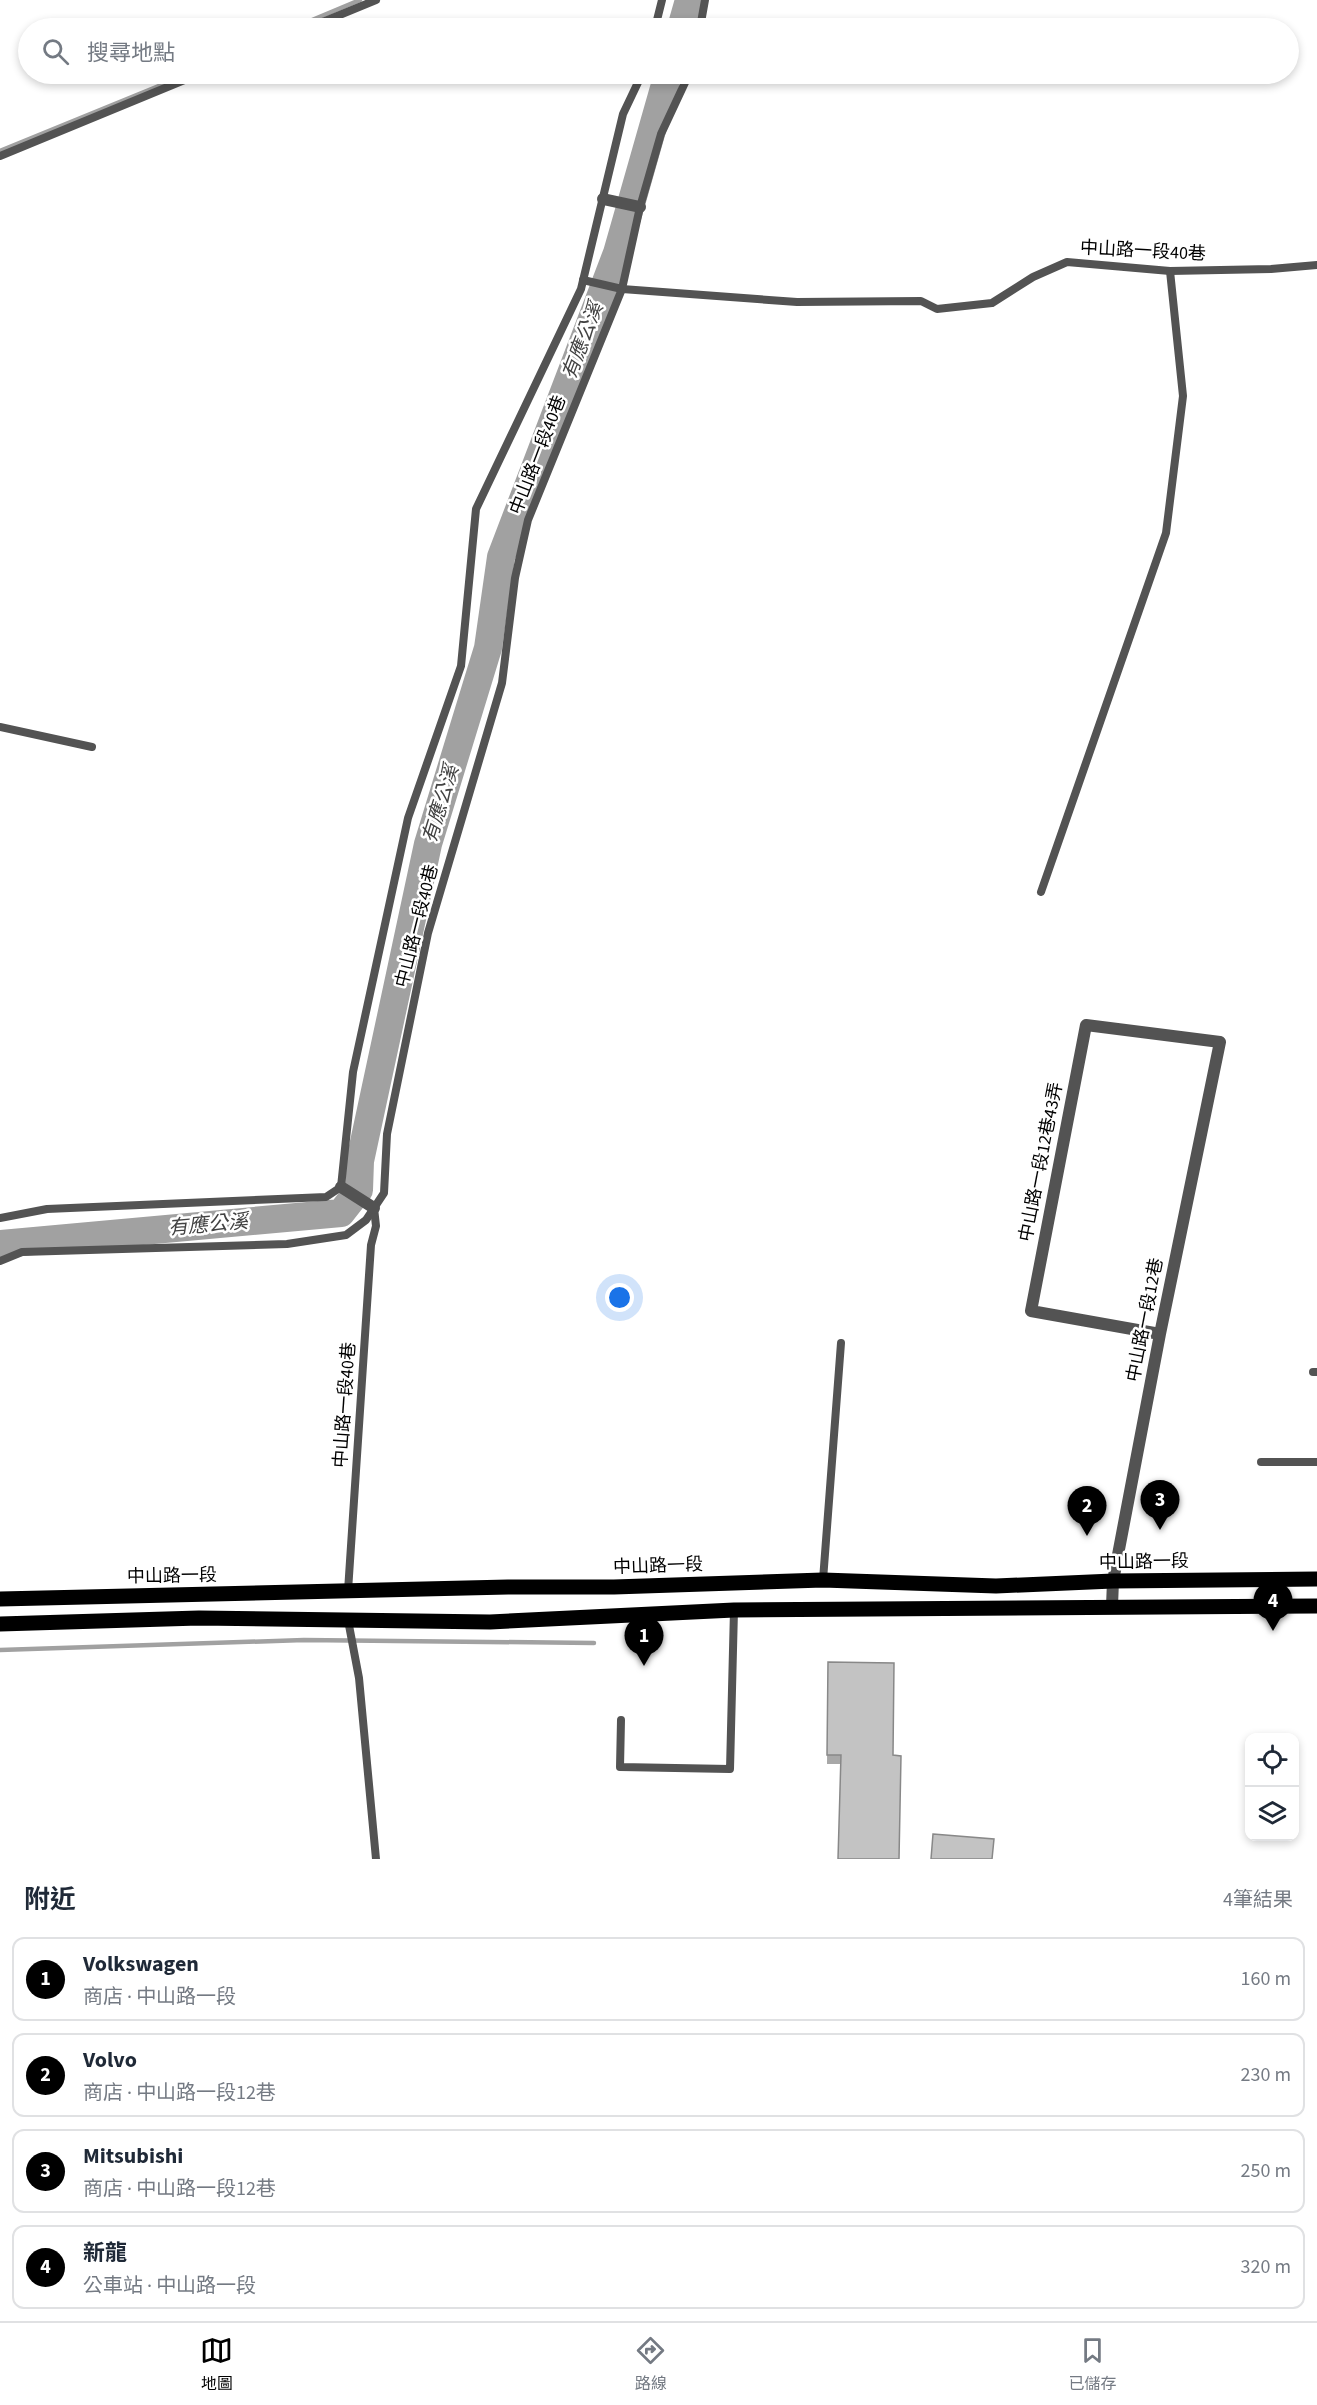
<!DOCTYPE html>
<html lang="zh-TW">
<meta charset="utf-8">
<style>
body{margin:0;font-family:"Source Sans 3","Noto Sans TC",sans-serif;background:#f2f2f3;color:#1f2937}
.controls{position:absolute;right:18px;bottom:18px;display:grid;overflow:hidden;border-radius:12px;box-shadow:0 3px 9px #0003}
.controls button{width:54px;height:54px;display:grid;place-items:center;padding:0;border:0;border-bottom:2px solid #e0e1e3;background:#fff;color:#1f2937;font:30px sans-serif}
.you{position:absolute;left:620px;top:1298px;width:21px;height:21px;margin:-15px;border:4px solid #fff;border-radius:50%;background:#1a73e8;box-shadow:0 0 0 9px #1a73e833}
.badge{display:grid;place-items:center;width:39px;height:39px;border-radius:50%;background:#000;color:#fff;font-size:20px;font-weight:700}
.pin{position:absolute;translate:-50% -50px;filter:drop-shadow(0 2px 3px #0008)}
.pin::after{content:'';position:absolute;top:32px;width:21px;height:18px;background:inherit;clip-path:polygon(0 0,100% 0,50% 100%)}
.list{margin:0;padding:0;list-style:none}
h2{display:flex;justify-content:space-between;align-items:center;height:78px;margin:0;padding:0 24px;font-size:26px}
h2 small{font-size:20px;font-weight:400;color:#747a83}
.list li{display:grid;grid-template-columns:39px 1fr auto;gap:18px;align-items:center;box-sizing:border-box;height:84px;margin:0 12px 12px;padding:0 12px;border:2px solid #e0e1e3;border-radius:12px}
.list b{display:block;font-size:22px;white-space:nowrap}
.list p{margin:0;font-size:20px;white-space:nowrap;color:#747a83}
.list em{font-size:20px;font-style:normal;color:#747a83}
.icon{flex:none;width:33px;height:33px;fill:none;stroke:currentColor;stroke-width:2;stroke-linecap:round;stroke-linejoin:round}
.map{position:relative;flex:none;width:1317px;height:1859px;overflow:hidden}
.search{position:absolute;background:#fff;box-shadow:0 3px 9px #0003;left:18px;right:18px;top:18px;height:66px;display:flex;align-items:center;gap:15px;box-sizing:border-box;padding:0 21px;border-radius:33px;color:#747a83;font-size:22px}
.sheet{height:462px;background:#fff}
nav{display:flex;justify-content:space-around;align-items:center;box-sizing:border-box;height:84px;border-top:2px solid #e0e1e3;background:#fff;font-size:16px;color:#747a83}
nav a{display:grid;justify-items:center;gap:3px}
nav .on{color:#000}
.map>svg:first-child{display:block}
</style>
<div class="map">
<svg width="1317" height="1859" viewBox="0 0 1317 1859">
<rect width="100%" height="100%" fill="#fff"/>
<g fill="none" stroke-linecap="round" stroke-linejoin="round">
<g stroke="#a1a1a1" stroke-width="4.5">
<path d="M 293,28 L 360,0"/>
<path d="M 0,151 L 188,74"/>
<path d="M 0,1650 L 304,1640 L 594,1643"/>
</g>
<g stroke="#a1a1a1" stroke-width="28">
<path d="M 681,28 L 689,0"/>
<path d="M 0,1244 L 341,1213 L 359,1190 L 360,1161 L 428,844 L 488,648 L 501,557 L 617,253 L 668,74"/>
</g>
<g stroke="#535353" stroke-width="8">
<path d="M 308,28 L 376,0"/>
<path d="M 655,28 L 662,0"/>
<path d="M 700,28 L 705,0"/>
<path d="M 0,156 L 199,74"/>
<path d="M 583,280 L 622,289 L 797,302 L 921,301 L 937,309 L 992,303 L 1033,277 L 1067,262 L 1170,271 L 1271,269 L 1317,265"/>
<path d="M 0,727 L 92,747"/>
<path d="M 1041,892 L 1166,533 L 1183,396 L 1170,271"/>
<path d="M 0,1218 L 47,1209 L 326,1197 L 341,1187 L 353,1072 L 408,818 L 461,666 L 476,509 L 581,289 L 623,114 L 642,74"/>
<path d="M 0,1261 L 22,1252 L 287,1244 L 346,1235 L 366,1220 L 384,1193 L 387,1134 L 428,933 L 502,683 L 515,578 L 528,520 L 622,289 L 640,207 L 661,134 L 689,74"/>
<path d="M 1313,1372 L 1317,1372"/>
<path d="M 1261,1462 L 1317,1462"/>
<path d="M 823,1580 L 841,1343"/>
<path d="M 348,1591 L 371,1245 L 376,1226 L 374,1208"/>
<path d="M 348,1620 L 359,1678 L 376,1859"/>
<path d="M 621,1720 L 620,1767 L 730,1769 L 734,1610"/>
</g>
<g stroke="#535353" stroke-width="12">
<path d="M 603,199 L 640,207"/>
<path d="M 341,1187 L 374,1208"/>
<path d="M 1112,1606 L 1113,1581 L 1160,1334 L 1220,1042 L 1086,1025 L 1031,1311 L 1160,1334"/>
</g>
<g stroke="#000" stroke-width="15">
<path d="M 0,1599 L 508,1587 L 614,1587 L 823,1580 L 996,1586 L 1113,1581 L 1317,1579"/>
<path d="M 0,1624 L 199,1618 L 490,1622 L 734,1610 L 1317,1606"/>
</g>
</g>
<path fill="#a8a8a8" d="M 828,1662 L 894,1663 L 840,1764 L 827,1764 Z"/>
<g fill="#c3c3c3" stroke="#888" stroke-width="1.5">
<path d="M 828,1662 L 894,1663 L 893,1755 L 901,1756 L 899,1859 L 838,1859 L 841,1755 L 827,1755 Z"/>
<path d="M 933,1834 L 994,1839 L 992,1859 L 931,1859 Z"/>
</g>
<g text-anchor="middle" dominant-baseline="central" stroke-width="5" stroke-linejoin="round" paint-order="stroke">
<g font-size="18" fill="#000" stroke="#fff">
<text transform="translate(1143 251) rotate(3)">中山路一段40巷</text>
<text transform="translate(538 455) rotate(-69)">中山路一段40巷</text>
<text transform="translate(417 926) rotate(-76)">中山路一段40巷</text>
<text transform="translate(1041 1162) rotate(-79)">中山路一段12巷43弄</text>
<text transform="translate(1145 1320) rotate(-79)">中山路一段12巷</text>
<text transform="translate(345 1405) rotate(-86)">中山路一段40巷</text>
<text transform="translate(1144 1562) rotate(-1)">中山路一段</text>
<text transform="translate(658 1566) rotate(-2)">中山路一段</text>
<text transform="translate(172 1576) rotate(-1)">中山路一段</text>
</g>
<g font-size="20" font-style="italic" fill="#424242" stroke="#fff">
<text transform="translate(583 341) rotate(-69)">有應公溪</text>
<text transform="translate(441 804) rotate(-73)">有應公溪</text>
<text transform="translate(208 1225) rotate(-5)">有應公溪</text>
</g>
</g>
</svg>
<div class="controls">
<button><svg class="icon" aria-label="locate" viewBox="0 0 24 24"><circle cx="12" cy="12" r="6"/><path d="M12 2v4M12 18v4M2 12h4M18 12h4"/></svg></button>
<button><svg class="icon" aria-label="layers" viewBox="0 0 24 24"><path d="M12 4l9 5-9 5-9-5zM3 14l9 5 9-5"/></svg></button>
</div>
<div class="you"></div>
<div class="pin badge" style="left:644px;top:1666px">1</div>
<div class="pin badge" style="left:1087px;top:1536px">2</div>
<div class="pin badge" style="left:1160px;top:1530px">3</div>
<div class="pin badge" style="left:1273px;top:1631px">4</div>
<div class="search"><svg class="icon" aria-label="search" viewBox="0 0 24 24"><circle cx="10" cy="10" r="6"/><path d="M15 15l6 6"/></svg>搜尋地點</div>
</div>
<section class="sheet">
<h2>附近<small>4筆結果</small></h2>
<ul class="list">
<li><span class="badge">1</span><div><b>Volkswagen</b><p>商店 · 中山路一段</p></div><em>160 m</em></li>
<li><span class="badge">2</span><div><b>Volvo</b><p>商店 · 中山路一段12巷</p></div><em>230 m</em></li>
<li><span class="badge">3</span><div><b>Mitsubishi</b><p>商店 · 中山路一段12巷</p></div><em>250 m</em></li>
<li><span class="badge">4</span><div><b>新龍</b><p>公車站 · 中山路一段</p></div><em>320 m</em></li>
</ul>
</section>
<nav>
<a class="on"><svg class="icon" aria-label="map" viewBox="0 0 24 24"><path d="M3 6l6-2 6 2 6-2v14l-6 2-6-2-6 2zM9 4v14M15 6v14"/></svg>地圖</a>
<a><svg class="icon" aria-label="directions" viewBox="0 0 24 24"><path d="M12 3l9 9-9 9-9-9zM9 14v-3h6M13 9l2 2-2 2"/></svg>路線</a>
<a><svg class="icon" aria-label="saved" viewBox="0 0 24 24"><path d="M7 4h10v16l-5-4-5 4z"/></svg>已儲存</a>
</nav>
